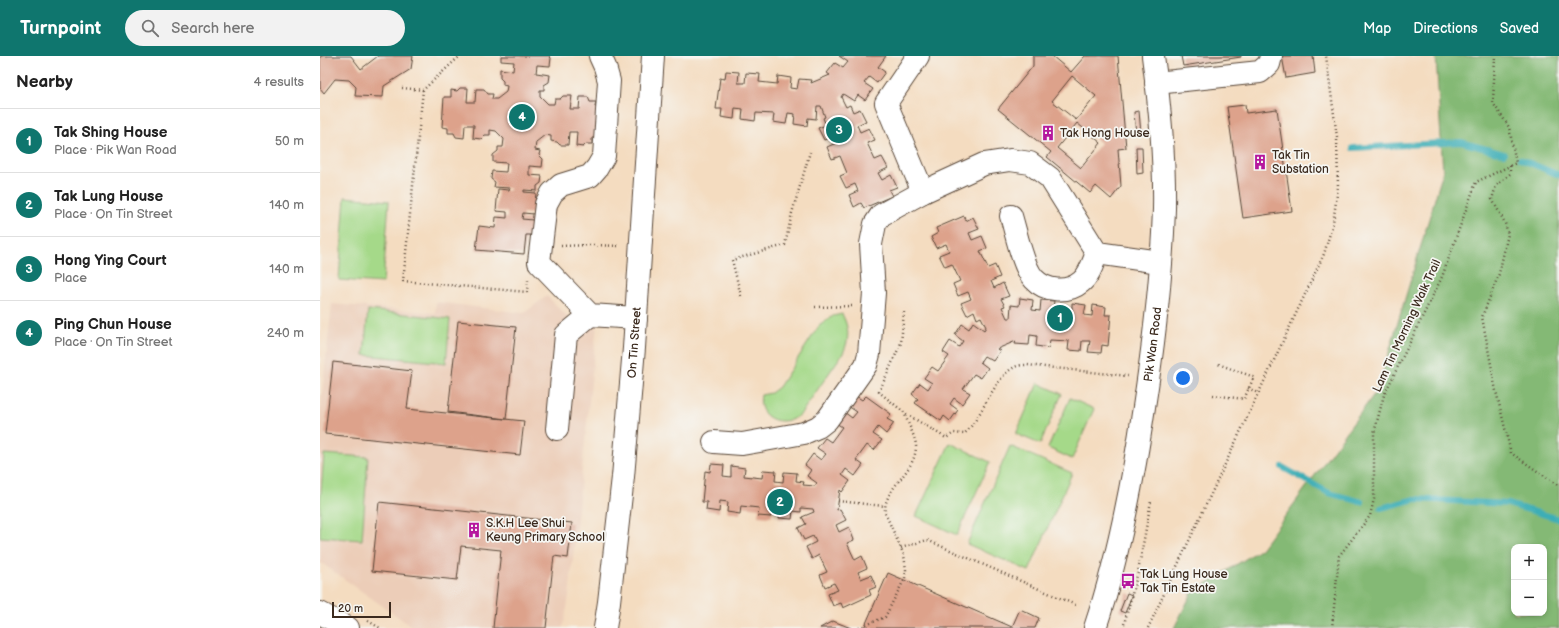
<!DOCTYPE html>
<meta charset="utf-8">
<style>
body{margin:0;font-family:"Balsamiq Sans",sans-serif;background:#f2f2f2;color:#222}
.controls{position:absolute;right:12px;bottom:12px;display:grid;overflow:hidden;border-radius:8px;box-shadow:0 2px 6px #0003}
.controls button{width:36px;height:36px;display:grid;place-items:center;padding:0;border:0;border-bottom:1px solid #e0e0e0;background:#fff;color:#222;font:20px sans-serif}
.scale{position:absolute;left:12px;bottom:10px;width:59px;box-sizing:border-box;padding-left:4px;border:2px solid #3b2a1e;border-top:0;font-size:11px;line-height:14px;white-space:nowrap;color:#3b2a1e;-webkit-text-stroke:3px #f6f6f2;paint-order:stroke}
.you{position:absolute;left:863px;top:322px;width:14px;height:14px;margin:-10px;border:3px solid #fff;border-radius:50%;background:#1a73e8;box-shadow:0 0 0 6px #1a73e833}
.badge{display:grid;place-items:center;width:26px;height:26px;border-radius:50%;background:#0f766e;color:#fff;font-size:13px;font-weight:700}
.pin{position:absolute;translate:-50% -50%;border:2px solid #fff;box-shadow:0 1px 4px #0006}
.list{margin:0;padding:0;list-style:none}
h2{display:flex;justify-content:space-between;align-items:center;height:52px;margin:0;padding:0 16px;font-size:17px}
h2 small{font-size:13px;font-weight:400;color:#767676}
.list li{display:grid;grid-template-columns:26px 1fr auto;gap:12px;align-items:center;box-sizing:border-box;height:64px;padding:0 16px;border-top:1px solid #e0e0e0}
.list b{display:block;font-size:15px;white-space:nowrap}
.list p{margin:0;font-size:13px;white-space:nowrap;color:#767676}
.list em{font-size:13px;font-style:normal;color:#767676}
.icon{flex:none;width:22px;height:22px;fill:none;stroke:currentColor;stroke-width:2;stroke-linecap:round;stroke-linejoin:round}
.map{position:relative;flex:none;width:1239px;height:572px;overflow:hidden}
header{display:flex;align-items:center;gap:24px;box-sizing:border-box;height:56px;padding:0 20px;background:#0f766e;color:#fff}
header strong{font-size:19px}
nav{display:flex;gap:22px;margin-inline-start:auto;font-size:14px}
.search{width:280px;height:36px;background:#f2f2f2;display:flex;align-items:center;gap:10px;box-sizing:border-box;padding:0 14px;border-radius:22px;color:#767676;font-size:15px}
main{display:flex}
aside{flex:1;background:#fff}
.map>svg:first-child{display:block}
</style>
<header>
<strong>Turnpoint</strong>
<div class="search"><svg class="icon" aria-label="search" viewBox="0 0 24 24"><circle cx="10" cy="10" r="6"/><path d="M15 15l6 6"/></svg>Search here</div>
<nav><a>Map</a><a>Directions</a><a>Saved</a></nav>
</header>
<main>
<aside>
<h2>Nearby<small>4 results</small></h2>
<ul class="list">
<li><span class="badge">1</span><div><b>Tak Shing House</b><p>Place · Pik Wan Road</p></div><em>50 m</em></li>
<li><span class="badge">2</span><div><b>Tak Lung House</b><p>Place · On Tin Street</p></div><em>140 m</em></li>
<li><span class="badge">3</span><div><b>Hong Ying Court</b><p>Place</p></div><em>140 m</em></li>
<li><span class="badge">4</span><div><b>Ping Chun House</b><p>Place · On Tin Street</p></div><em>240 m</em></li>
</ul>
</aside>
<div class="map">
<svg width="1239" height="572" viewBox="0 0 1239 572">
<rect width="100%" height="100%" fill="#f6f6f2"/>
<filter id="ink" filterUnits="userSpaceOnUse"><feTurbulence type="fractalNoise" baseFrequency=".025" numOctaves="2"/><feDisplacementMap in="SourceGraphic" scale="8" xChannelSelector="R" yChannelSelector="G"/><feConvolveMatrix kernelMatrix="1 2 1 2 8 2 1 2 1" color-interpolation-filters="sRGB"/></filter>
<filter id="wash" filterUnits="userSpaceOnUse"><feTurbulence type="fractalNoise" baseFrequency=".012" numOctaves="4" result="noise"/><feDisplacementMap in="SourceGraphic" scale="16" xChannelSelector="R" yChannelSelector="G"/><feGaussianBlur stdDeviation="0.9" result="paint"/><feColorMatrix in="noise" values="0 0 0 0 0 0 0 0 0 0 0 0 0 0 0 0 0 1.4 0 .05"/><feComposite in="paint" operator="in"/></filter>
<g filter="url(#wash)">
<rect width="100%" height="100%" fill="#f4dcc0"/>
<path fill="#eccdb8" d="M 227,240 L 252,265 L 277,268 L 249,540 L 244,568 L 242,572 L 94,572 L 0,506 L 0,357 L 12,248 L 115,257 L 116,246 L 204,257 Z"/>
<g fill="#a5d989" stroke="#708254">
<path d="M 25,141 L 69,145 L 63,227 L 19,224 Z"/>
<path d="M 48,254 L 130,263 L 126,307 L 44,299 Z"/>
<path d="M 522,258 C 529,271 530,283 523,297 L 480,359 C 462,372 436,363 441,339 L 451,337 L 459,331 L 499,270 L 513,260 Z"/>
<path d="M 718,327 L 742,338 L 720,388 L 696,378 Z"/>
<path d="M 750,342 L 774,353 L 752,403 L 728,392 Z"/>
<path d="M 630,387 L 670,406 L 637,479 L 596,460 Z"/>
<path d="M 690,390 L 752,417 L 709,515 L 647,488 Z"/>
<path d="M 4,398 L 48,401 L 42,484 L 0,481 L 0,448 Z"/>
</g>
<path fill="#84b975" stroke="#60724a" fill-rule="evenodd" d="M 1116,0 L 1239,0 L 1239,572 L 854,572 L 872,537 L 941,493 L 1058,333 L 1123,116 ZM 1194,491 L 1224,491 L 1224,557 L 1194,557 Z"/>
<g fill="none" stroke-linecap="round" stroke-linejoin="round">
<g stroke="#3daeb6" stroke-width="6">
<path d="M 1033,92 L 1141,86 L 1184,98"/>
<path d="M 1200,103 L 1239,119"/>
<path d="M 962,411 L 1009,437 L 1042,446"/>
<path d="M 1061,452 L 1095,443 L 1188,448 L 1239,463"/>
</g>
</g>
<g id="blocks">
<g fill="#dda28b" fill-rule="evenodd">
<path d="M 2,0 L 31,0 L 41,13 L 58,0 L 93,0 L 91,13 L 64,30 L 63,41 L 35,40 L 36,31 L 29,24 L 15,23 L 4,37 L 0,32 L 0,1 Z"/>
<path d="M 181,0 L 229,0 L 231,2 L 230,10 L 217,9 L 216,17 L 230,19 L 229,26 L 224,29 L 224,34 L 220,34 L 220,40 L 228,48 L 234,48 L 235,43 L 240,43 L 243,40 L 252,40 L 250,53 L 259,53 L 260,41 L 268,41 L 270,46 L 276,46 L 275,51 L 281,51 L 279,82 L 272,82 L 272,88 L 266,88 L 263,91 L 256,90 L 257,76 L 249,76 L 248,89 L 240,89 L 237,86 L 231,85 L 231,80 L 225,79 L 216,86 L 215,94 L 220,95 L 219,99 L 223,103 L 222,111 L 209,110 L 209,119 L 222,120 L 221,127 L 217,130 L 217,135 L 204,134 L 204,136 L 216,137 L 214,158 L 203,157 L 202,163 L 213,164 L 212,179 L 206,179 L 204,198 L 156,194 L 159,170 L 175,172 L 176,161 L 187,162 L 187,156 L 176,155 L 178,133 L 189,134 L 190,132 L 174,131 L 175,126 L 171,123 L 172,115 L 186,116 L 187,107 L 173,106 L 173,99 L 178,95 L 178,91 L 183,91 L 184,83 L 176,75 L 170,74 L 170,79 L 165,79 L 161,83 L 153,82 L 154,69 L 145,69 L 144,82 L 136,81 L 134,77 L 128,77 L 128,72 L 122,71 L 124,41 L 131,41 L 131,34 L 137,35 L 140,32 L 148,32 L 147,46 L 155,46 L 156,33 L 164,33 L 168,38 L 173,38 L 172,43 L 177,43 L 186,36 L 187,30 L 183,29 L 183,25 L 180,22 L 180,13 L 193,15 L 194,6 L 181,5 Z"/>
<path d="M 519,0 L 566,0 L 558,11 L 565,16 L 557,27 L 549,21 L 544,27 L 553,33 L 545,44 L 538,39 L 534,45 L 523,38 L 521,41 L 526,51 L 530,49 L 533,56 L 540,53 L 546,65 L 537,69 L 540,76 L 549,72 L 555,84 L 547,87 L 555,104 L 562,101 L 568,112 L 558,117 L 562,124 L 571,119 L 577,131 L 569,134 L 572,140 L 544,152 L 541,147 L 534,151 L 529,139 L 538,135 L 535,128 L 526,132 L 520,120 L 527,117 L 520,100 L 512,103 L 507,91 L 516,87 L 513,80 L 504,84 L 498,72 L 506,69 L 503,62 L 505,61 L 501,50 L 497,50 L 496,63 L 488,62 L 487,70 L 474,68 L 475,58 L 468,57 L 466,68 L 453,66 L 454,58 L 436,57 L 435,65 L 422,63 L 423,53 L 415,52 L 414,63 L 401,61 L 402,53 L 396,53 L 400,22 L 405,23 L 406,15 L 419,16 L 418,27 L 425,27 L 426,17 L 440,18 L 439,26 L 457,28 L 458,20 L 471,22 L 470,32 L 477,33 L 479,23 L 492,24 L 491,27 L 510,19 L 507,17 L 515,7 L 523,12 L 528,6 Z"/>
<path d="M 713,0 L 732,0 L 751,16 L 765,0 L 798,0 L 806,92 L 798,93 L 801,130 L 791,143 L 776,130 L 770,137 L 727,101 L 731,96 L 678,53 L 713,10 ZM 752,20 L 776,40 L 756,64 L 732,45 ZM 757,67 L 781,87 L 761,112 L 737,92 Z"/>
<path d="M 861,0 L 921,0 L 921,1 L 863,10 Z"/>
<path d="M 962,0 L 993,0 L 995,17 L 966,22 Z"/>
<path d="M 925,49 L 926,57 L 957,53 L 972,155 L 923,162 L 907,51 Z"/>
<path d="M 818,55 L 819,55 L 821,78 L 816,78 L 814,56 Z"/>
<path d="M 816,91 L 822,91 L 823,117 L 817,118 Z"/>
<path d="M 644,160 L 646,165 L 653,161 L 659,173 L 649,177 L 652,184 L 662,180 L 667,192 L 660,195 L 668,212 L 675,209 L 680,221 L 671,225 L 674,232 L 683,227 L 689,240 L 681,243 L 685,250 L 682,251 L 687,262 L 690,262 L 691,249 L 699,250 L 700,242 L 713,244 L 712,254 L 720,255 L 721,244 L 734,245 L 733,253 L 752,255 L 752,247 L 766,249 L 764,259 L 772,260 L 773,249 L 786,251 L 785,259 L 791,259 L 788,290 L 782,289 L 781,297 L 768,296 L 770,285 L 762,285 L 761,295 L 748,294 L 749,285 L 730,284 L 729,292 L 716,290 L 717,280 L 710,279 L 709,289 L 695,288 L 696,285 L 677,293 L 680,295 L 673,305 L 664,300 L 660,306 L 668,312 L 661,322 L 654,318 L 643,333 L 650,337 L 642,348 L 634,342 L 630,348 L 638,354 L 630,365 L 624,360 L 621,365 L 595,347 L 598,343 L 592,338 L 600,327 L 608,333 L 612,327 L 604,322 L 612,311 L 618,315 L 629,300 L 623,296 L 630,285 L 639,291 L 643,285 L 635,279 L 642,268 L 649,273 L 653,266 L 664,274 L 666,271 L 661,261 L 657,263 L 654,255 L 647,259 L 641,247 L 651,243 L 648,236 L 638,240 L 633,228 L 640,225 L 632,208 L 625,211 L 619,199 L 629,195 L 626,188 L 616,192 L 611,181 L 618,177 L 616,172 Z"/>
<path d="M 138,265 L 196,271 L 186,363 L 128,356 Z"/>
<path d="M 13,306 L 92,315 L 87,353 L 204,365 L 200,399 L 5,378 Z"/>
<path d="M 536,340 L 542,344 L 546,340 L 571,358 L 567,363 L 574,367 L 566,378 L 558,371 L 553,378 L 562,384 L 554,394 L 547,389 L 536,404 L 543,409 L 535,420 L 526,413 L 522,419 L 530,425 L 522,436 L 520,434 L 517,454 L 520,453 L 526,464 L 516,469 L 519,476 L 529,471 L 534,484 L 527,487 L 535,504 L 542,500 L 547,512 L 538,516 L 541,523 L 551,519 L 556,531 L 549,534 L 551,539 L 523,552 L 521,547 L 513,550 L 508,538 L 518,534 L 514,527 L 505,531 L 500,519 L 507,516 L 499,499 L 492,503 L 486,491 L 496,486 L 493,480 L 484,484 L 478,472 L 486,468 L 482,461 L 494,456 L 493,453 L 481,452 L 481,456 L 473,455 L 472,463 L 459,462 L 460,451 L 453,451 L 451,461 L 438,460 L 439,452 L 421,450 L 420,458 L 407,456 L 408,446 L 400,445 L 399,456 L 386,454 L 387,446 L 382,446 L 385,415 L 390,416 L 391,408 L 404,409 L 403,420 L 411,421 L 411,410 L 425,412 L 424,420 L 442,422 L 443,414 L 456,415 L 455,425 L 463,426 L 464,416 L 477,417 L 476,425 L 484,426 L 483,429 L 495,430 L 497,427 L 487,420 L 491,414 L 485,409 L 493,398 L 501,404 L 506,398 L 497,392 L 505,382 L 511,386 L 522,371 L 516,367 L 524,356 L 532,362 L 537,356 L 528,350 Z"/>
<path d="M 59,446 L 252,467 L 248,502 L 234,500 L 226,572 L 173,572 L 181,494 L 141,490 L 137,524 L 52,515 Z"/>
<path d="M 568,517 L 692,571 L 700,553 L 719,562 L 715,572 L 544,572 Z"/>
<path d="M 807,537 L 812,539 L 805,557 L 800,555 Z"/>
<path d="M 513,565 L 531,572 L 500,572 Z"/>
</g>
</g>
</g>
<g filter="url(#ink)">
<use href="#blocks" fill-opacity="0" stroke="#574536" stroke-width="1"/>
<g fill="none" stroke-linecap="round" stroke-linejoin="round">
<defs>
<g id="minor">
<path d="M 280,0 L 285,11 L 289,25 L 284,100 L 277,112 L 270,120 L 241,129 L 232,137 L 226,148 L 219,206 L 270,259 L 316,262"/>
<path d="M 598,0 L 566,47 L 603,136"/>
<path d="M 836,27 L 940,16 L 949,8 L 951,0"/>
<path d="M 691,160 C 696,176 703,212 714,223 C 726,236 748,237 761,226 C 770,219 773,206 777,197"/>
<path d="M 237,373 L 246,279 L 270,259"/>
<path d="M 394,386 L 422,388 L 484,377 L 498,371 L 507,364 L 546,309 L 549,298 L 554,237 L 551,188 L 555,168 L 561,159 L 603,136 L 664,108 L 690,104 L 710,107 L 730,122 L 777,197 L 840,206"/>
<path d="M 0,557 L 28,572"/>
<path id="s1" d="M 285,572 L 289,546 L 303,421 L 314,292 L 333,0"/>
</g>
<g id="major">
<path id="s2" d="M 775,572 C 799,500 813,426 824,351 C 834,286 842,220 844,153 C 845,102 840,51 833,0"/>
</g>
</defs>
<use href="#minor" stroke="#574536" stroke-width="24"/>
<use href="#major" stroke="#574536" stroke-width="24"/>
<g stroke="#574536" stroke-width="2.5" stroke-dasharray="1 3" stroke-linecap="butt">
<path d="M 82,32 L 103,34 L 140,0"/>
<path d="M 103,34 L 83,225 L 207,236 L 208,224"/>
<path d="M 1190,110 L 1190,118 L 1176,130 L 1172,143 L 1185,167 L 1188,178 L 1179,218 L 1162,261 L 1176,335 L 1191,397 L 1239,430"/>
<path d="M 241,190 L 272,189 L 300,190"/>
<path d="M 421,240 L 412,204 L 465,189 L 472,157 L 490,96"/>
<path d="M 495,251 L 532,250"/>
<path d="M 584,256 L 581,287 L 559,336 L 585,357 L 626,382 L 634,377 L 644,378 C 661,364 675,319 695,311 C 698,309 704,309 707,309 L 808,320"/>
<path d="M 928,332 L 938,337"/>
<path d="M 893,339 L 924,343 L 934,321 L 898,308"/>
<path d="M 518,445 L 564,450"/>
<path d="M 581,492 L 607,484 L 758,550"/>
<path d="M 48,565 L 60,572"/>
<path d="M 539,572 L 565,561 L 585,522 L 586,514 L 584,499 L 565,457 C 563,431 596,417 596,390 C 595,379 588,369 585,358"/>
<path d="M 803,572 L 818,516 L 831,445"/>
<path d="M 828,572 L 1004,198 L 1013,167 L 1018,131 L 1017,81 L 1006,0"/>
<path d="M 1012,572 L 1019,500 L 1050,460 L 1054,443 L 1054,377 L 1064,339 L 1122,221 L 1156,126 L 1196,107 L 1189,71 L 1173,47 L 1175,0"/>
</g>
<use href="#minor" stroke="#fff" stroke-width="22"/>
<use href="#major" stroke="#fff" stroke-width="22"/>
</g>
</g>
<defs>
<symbol id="building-bare" viewBox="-9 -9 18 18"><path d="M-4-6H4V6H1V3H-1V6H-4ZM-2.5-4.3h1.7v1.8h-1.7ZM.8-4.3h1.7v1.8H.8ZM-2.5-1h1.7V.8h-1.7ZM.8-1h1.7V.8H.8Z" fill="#b5179e" stroke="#f6f6f2" stroke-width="2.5" paint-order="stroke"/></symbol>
<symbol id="bus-bare" viewBox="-9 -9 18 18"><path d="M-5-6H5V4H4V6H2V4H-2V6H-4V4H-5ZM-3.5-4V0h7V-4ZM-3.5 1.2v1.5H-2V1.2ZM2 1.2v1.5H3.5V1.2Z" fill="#b5179e" stroke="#f6f6f2" stroke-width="2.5" paint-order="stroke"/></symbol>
</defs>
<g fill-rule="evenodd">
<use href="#building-bare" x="717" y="66" width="22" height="22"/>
<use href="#building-bare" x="929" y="95" width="22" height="22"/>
<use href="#building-bare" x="143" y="463" width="22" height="22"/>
<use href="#bus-bare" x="797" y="514" width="22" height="22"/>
</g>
<g text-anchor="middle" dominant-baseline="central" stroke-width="3.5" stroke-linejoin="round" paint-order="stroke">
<g font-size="12" fill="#3b2a1e" stroke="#f6f6f2" text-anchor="start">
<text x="740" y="77">Tak Hong House</text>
<text x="952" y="99">Tak Tin<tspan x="952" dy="14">Substation</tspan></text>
<text x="166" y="467">S.K.H Lee Shui<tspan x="166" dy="14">Keung Primary School</tspan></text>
<text x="820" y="518">Tak Lung House<tspan x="820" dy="14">Tak Tin Estate</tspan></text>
</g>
<g font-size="12" fill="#3b2a1e" stroke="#f6f6f2">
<text transform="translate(1087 270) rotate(-65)">Lam Tin Morning Walk Trail</text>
<text stroke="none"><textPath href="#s1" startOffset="287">On Tin Street</textPath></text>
<text stroke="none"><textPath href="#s2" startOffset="290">Pik Wan Road</textPath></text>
</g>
</g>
</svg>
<div class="controls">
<button>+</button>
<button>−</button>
</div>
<div class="scale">20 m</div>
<div class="you"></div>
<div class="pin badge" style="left:740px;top:262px">1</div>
<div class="pin badge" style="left:460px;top:446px">2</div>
<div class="pin badge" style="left:519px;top:74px">3</div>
<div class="pin badge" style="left:202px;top:61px">4</div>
</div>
</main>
